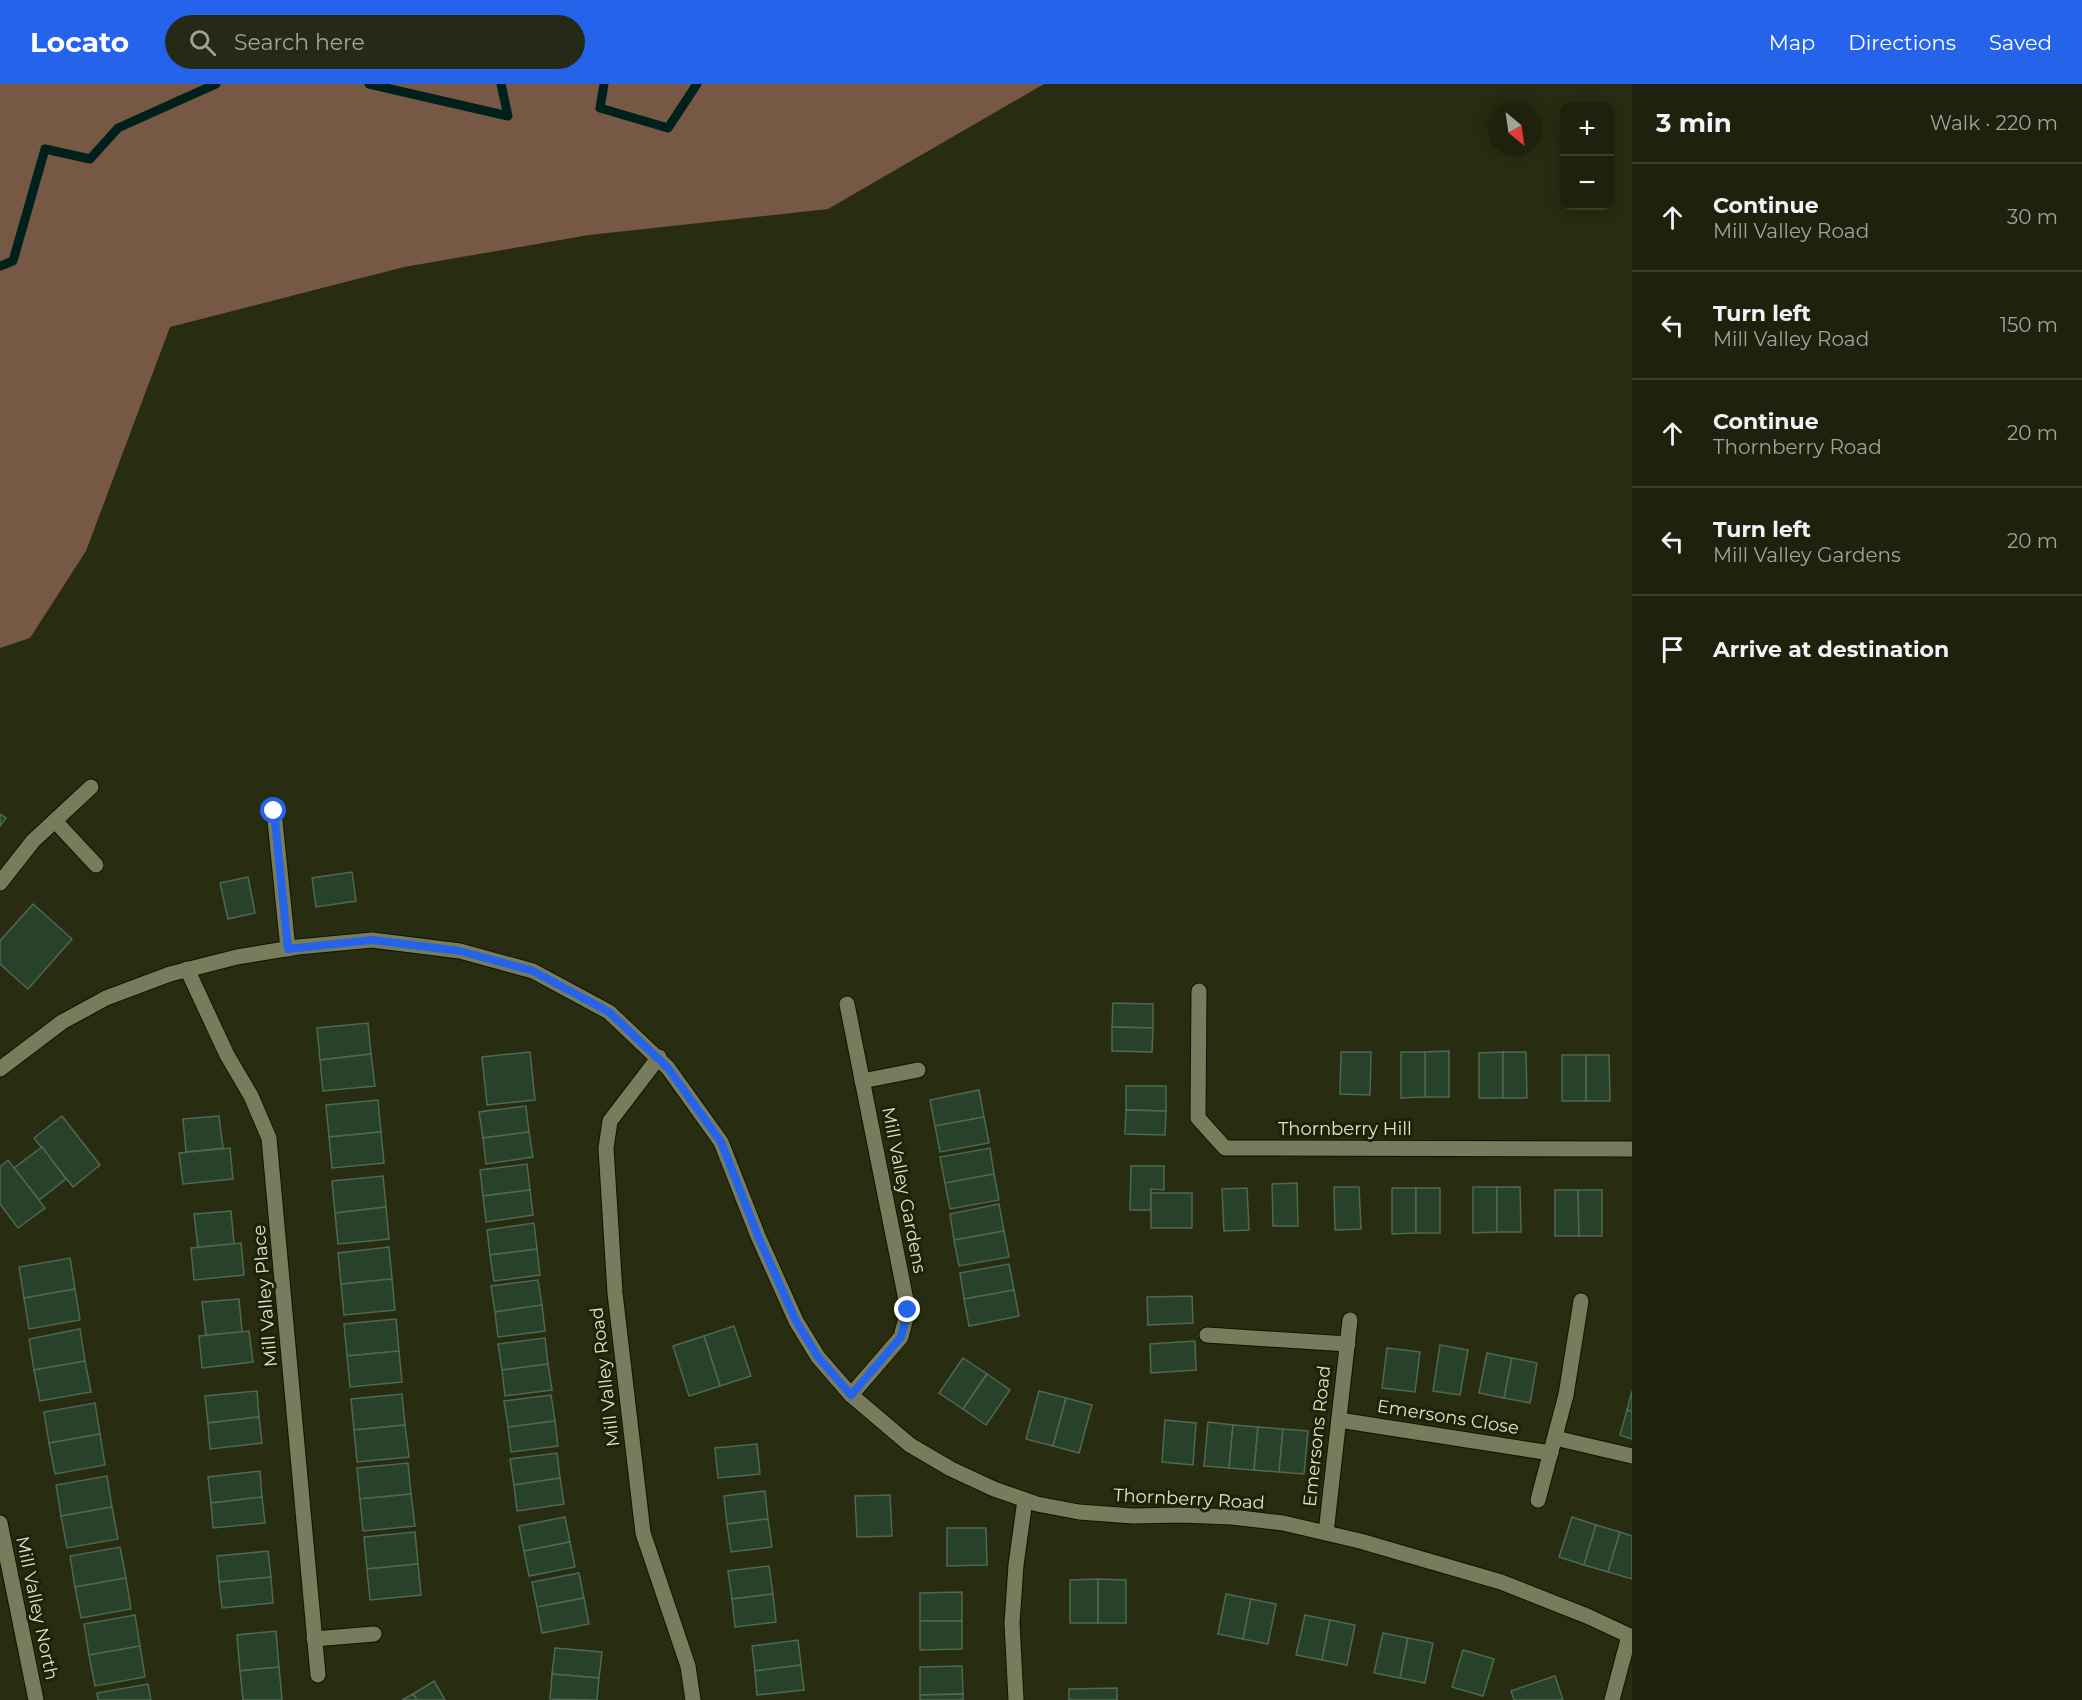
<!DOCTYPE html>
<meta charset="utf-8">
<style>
body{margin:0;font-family:Montserrat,sans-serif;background:#262915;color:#f1f3f6}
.controls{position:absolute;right:18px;top:18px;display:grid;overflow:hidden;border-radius:12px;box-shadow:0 3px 15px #0003}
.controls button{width:54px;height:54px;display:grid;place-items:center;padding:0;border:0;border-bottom:2px solid #3c3e2d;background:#1e210c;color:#f1f3f6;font:30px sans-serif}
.compass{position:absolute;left:1488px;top:18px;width:54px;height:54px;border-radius:50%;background:#1e210c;box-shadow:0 3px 15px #0003;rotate:151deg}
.stop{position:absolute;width:18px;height:18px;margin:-14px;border:4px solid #2563eb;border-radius:50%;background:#fff}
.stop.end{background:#2563eb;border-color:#fff;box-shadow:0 2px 6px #0008}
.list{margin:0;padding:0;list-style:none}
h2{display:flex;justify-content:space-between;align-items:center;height:78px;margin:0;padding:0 24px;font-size:26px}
h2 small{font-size:20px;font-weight:400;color:#a1a39d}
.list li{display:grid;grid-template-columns:39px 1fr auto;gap:18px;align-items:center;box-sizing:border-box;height:108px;padding:0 24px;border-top:2px solid #3c3e2d}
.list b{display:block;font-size:22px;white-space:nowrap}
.list p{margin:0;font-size:20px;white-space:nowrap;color:#a1a39d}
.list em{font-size:20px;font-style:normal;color:#a1a39d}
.icon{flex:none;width:33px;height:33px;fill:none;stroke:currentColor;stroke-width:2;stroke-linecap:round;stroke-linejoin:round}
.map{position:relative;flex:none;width:1632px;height:1616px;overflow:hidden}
header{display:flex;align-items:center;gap:36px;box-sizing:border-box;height:84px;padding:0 30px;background:#2563eb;color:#fff}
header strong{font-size:28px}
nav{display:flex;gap:33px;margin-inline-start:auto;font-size:21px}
.search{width:420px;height:54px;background:#262915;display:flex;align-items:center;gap:15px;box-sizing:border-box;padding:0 21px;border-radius:33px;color:#a1a39d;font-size:22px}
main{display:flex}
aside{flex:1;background:#1e210c}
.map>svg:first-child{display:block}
</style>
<header>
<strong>Locato</strong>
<div class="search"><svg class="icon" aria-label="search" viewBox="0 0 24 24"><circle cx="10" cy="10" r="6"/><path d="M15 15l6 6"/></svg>Search here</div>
<nav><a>Map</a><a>Directions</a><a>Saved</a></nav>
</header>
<main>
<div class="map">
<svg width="1632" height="1616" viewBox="0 0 1632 1616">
<rect width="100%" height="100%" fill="#282c10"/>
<path fill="#775845" d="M 0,0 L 1044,0 L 828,125 L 589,151 L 404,183 L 170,243 L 86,467 L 30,554 L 0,564 Z"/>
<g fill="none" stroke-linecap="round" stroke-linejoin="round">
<g stroke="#00201b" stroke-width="9">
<path d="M 369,0 L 508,32 L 501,0"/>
<path d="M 604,0 L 600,24 L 668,44 L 697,0"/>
<path d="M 0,182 L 13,177 L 45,65 L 90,75 L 118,44 L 216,0"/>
</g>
</g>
<g fill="#27412b" stroke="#4f6852" stroke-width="1.5">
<path d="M 0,730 L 6,734 L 0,742 Z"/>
<path d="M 352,788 L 356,817 L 316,823 L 312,794 Z"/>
<path d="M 248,793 L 255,829 L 228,835 L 220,799 Z"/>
<path d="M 33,820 L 72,855 L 28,905 L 0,880 L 0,857 Z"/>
<path d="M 1113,919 L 1153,920 L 1153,944 L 1112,943 Z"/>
<path d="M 368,939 L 371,970 L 320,976 L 317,944 Z"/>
<path d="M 1112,943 L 1153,944 L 1152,968 L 1112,967 Z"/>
<path d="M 1449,967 L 1449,1013 L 1425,1013 L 1425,968 Z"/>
<path d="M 530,968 L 535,1016 L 487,1021 L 482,973 Z"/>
<path d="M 1341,968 L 1371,968 L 1370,1011 L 1340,1010 Z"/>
<path d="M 1401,968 L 1425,968 L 1425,1013 L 1401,1014 Z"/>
<path d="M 1503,968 L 1503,1014 L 1479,1014 L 1479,969 Z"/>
<path d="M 1503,968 L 1526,968 L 1527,1014 L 1503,1014 Z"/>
<path d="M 371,970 L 375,1002 L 323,1007 L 320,976 Z"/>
<rect x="1562" y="971" width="24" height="46"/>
<path d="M 1586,971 L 1609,971 L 1610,1017 L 1586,1017 Z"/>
<path d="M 1126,1002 L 1166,1002 L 1166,1027 L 1126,1026 Z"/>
<path d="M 979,1006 L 984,1033 L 935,1042 L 930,1016 Z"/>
<path d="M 378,1016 L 381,1048 L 329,1053 L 326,1021 Z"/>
<path d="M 526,1022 L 529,1048 L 483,1054 L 479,1028 Z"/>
<path d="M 1126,1026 L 1166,1027 L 1165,1051 L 1125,1050 Z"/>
<path d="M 62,1032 L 100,1081 L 73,1103 L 34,1054 Z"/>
<path d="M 219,1032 L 223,1064 L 186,1068 L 183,1035 Z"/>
<path d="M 984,1033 L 989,1059 L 940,1068 L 935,1042 Z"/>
<path d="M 381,1048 L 384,1079 L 332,1084 L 329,1053 Z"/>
<path d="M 529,1048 L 533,1073 L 486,1080 L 483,1054 Z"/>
<path d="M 42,1063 L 66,1095 L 39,1116 L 14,1084 Z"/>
<path d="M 230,1064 L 233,1095 L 183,1100 L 179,1069 Z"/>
<path d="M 990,1064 L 994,1090 L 945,1099 L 940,1073 Z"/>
<path d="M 8,1076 L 45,1124 L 18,1144 L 0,1120 L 0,1083 Z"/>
<path d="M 527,1080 L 530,1106 L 483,1112 L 480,1086 Z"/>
<path d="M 1131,1082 L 1164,1082 L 1164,1106 L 1151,1105 L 1151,1126 L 1130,1126 Z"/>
<path d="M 994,1090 L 999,1116 L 950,1125 L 945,1099 Z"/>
<path d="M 383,1092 L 386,1123 L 335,1129 L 332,1097 Z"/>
<path d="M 1297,1099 L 1298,1142 L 1273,1142 L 1272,1100 Z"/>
<path d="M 1334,1103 L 1359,1103 L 1361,1145 L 1335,1146 Z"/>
<path d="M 1473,1103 L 1497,1103 L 1497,1148 L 1473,1149 Z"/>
<path d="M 1497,1103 L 1520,1103 L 1521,1148 L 1497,1148 Z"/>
<path d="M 1247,1104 L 1249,1146 L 1224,1147 L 1222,1105 Z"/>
<path d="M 1392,1104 L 1416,1104 L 1416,1149 L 1392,1150 Z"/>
<rect x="1416" y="1104" width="24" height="45"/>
<path d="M 530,1106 L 533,1131 L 486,1138 L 483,1112 Z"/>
<path d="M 1555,1106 L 1578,1106 L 1579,1152 L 1555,1152 Z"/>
<path d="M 1578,1106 L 1602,1106 L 1602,1152 L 1579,1152 Z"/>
<rect x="1151" y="1109" width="41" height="35"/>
<path d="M 999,1120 L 1004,1147 L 954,1156 L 950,1130 Z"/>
<path d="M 386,1123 L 389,1155 L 338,1160 L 335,1129 Z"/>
<path d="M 231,1127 L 234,1160 L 198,1163 L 194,1130 Z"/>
<path d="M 534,1139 L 537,1165 L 490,1171 L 487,1146 Z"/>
<path d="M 1004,1147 L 1009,1173 L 959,1182 L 954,1156 Z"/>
<path d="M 241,1159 L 244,1191 L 194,1196 L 191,1164 Z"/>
<path d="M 389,1163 L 392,1195 L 341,1200 L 338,1169 Z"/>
<path d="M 537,1165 L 540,1191 L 494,1197 L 490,1171 Z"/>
<path d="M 70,1174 L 75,1205 L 24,1214 L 19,1183 Z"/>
<path d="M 1009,1180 L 1014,1206 L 964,1215 L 960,1189 Z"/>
<path d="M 392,1195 L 395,1226 L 344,1231 L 341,1200 Z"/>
<path d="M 538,1196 L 542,1221 L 495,1228 L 491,1202 Z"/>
<path d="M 75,1205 L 80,1236 L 29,1245 L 24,1214 Z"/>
<path d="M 1014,1206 L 1019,1232 L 969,1242 L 964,1215 Z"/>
<path d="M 1192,1212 L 1193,1239 L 1148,1241 L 1147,1213 Z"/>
<path d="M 239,1215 L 242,1248 L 206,1251 L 202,1218 Z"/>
<path d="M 542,1221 L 545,1247 L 498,1253 L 495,1228 Z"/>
<path d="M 396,1235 L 399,1267 L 347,1272 L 344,1240 Z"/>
<path d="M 734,1242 L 751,1292 L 720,1302 L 704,1252 Z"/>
<path d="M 80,1245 L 85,1277 L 34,1286 L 29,1255 Z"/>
<path d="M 249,1247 L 253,1278 L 202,1284 L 199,1252 Z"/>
<path d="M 704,1252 L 720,1302 L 689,1312 L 673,1262 Z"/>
<path d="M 545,1254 L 548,1280 L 502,1286 L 498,1260 Z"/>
<path d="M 1195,1257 L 1196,1286 L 1151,1289 L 1150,1260 Z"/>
<path d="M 1440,1261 L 1468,1266 L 1460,1311 L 1433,1307 Z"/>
<path d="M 1387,1264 L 1420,1268 L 1415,1308 L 1382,1304 Z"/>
<path d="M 399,1267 L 402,1298 L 350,1303 L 347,1272 Z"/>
<path d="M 1487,1269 L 1512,1274 L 1504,1314 L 1479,1309 Z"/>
<path d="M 963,1274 L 987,1290 L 963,1325 L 939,1309 Z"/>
<path d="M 1512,1274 L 1537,1279 L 1530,1319 L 1504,1314 Z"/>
<path d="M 85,1277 L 91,1308 L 40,1317 L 34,1286 Z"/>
<path d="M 548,1280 L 552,1306 L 505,1312 L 502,1286 Z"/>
<path d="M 987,1290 L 1010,1306 L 986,1341 L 963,1325 Z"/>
<path d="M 257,1307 L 259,1333 L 208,1339 L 205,1312 Z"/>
<path d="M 1039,1307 L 1066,1314 L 1053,1362 L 1026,1355 Z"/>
<path d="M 1632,1307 L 1632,1328 L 1627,1326 Z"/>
<path d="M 402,1310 L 405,1341 L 354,1346 L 351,1315 Z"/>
<path d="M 551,1311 L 555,1337 L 508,1343 L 504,1317 Z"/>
<path d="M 1066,1314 L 1092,1321 L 1079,1369 L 1053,1362 Z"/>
<path d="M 95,1319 L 100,1350 L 49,1359 L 44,1328 Z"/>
<path d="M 1627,1326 L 1632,1328 L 1632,1355 L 1620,1351 Z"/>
<path d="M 259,1333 L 262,1359 L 210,1365 L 208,1339 Z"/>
<path d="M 1165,1336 L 1196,1339 L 1193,1381 L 1162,1378 Z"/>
<path d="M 555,1337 L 558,1362 L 511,1368 L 508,1343 Z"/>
<path d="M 1208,1338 L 1233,1341 L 1229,1384 L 1204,1382 Z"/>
<path d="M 405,1341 L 409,1373 L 357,1378 L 354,1346 Z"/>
<path d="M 1233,1341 L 1258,1343 L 1254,1386 L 1229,1384 Z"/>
<path d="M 1258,1343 L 1283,1345 L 1279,1388 L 1254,1386 Z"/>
<path d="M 1283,1345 L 1308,1347 L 1304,1390 L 1279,1388 Z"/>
<path d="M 100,1350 L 105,1381 L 55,1390 L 49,1359 Z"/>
<path d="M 757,1360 L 760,1390 L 718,1394 L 715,1364 Z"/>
<path d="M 557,1369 L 560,1394 L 514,1401 L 510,1375 Z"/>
<path d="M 408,1379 L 411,1410 L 360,1415 L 357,1384 Z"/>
<path d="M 260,1387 L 262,1413 L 211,1419 L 208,1393 Z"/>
<path d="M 107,1392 L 112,1423 L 61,1432 L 56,1401 Z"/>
<path d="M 560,1394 L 564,1420 L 517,1427 L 514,1401 Z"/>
<path d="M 765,1407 L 768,1435 L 727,1440 L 724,1412 Z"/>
<path d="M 411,1410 L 415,1442 L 363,1447 L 360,1415 Z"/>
<path d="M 890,1411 L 892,1452 L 857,1453 L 855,1412 Z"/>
<path d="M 262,1413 L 265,1439 L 213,1444 L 211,1419 Z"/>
<path d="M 112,1423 L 118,1455 L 67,1464 L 61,1432 Z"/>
<path d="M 565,1433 L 570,1458 L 524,1467 L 519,1442 Z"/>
<path d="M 1572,1433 L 1596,1441 L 1584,1481 L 1559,1473 Z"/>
<path d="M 768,1435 L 772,1463 L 731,1468 L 727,1440 Z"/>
<path d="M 1596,1441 L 1620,1448 L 1608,1488 L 1584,1481 Z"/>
<path d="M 947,1444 L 986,1444 L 987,1481 L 947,1482 Z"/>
<path d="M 415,1448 L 418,1480 L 367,1485 L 364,1453 Z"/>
<path d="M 1620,1448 L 1632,1452 L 1632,1495 L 1608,1488 Z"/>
<path d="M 570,1458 L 575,1483 L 529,1492 L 524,1467 Z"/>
<path d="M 120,1463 L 126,1494 L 75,1503 L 70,1472 Z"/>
<path d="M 268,1467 L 271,1493 L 219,1498 L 217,1472 Z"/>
<path d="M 418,1480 L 421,1511 L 370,1516 L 367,1485 Z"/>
<path d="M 769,1482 L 773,1510 L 732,1515 L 728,1487 Z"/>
<path d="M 579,1489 L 584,1514 L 537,1523 L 532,1498 Z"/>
<path d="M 271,1493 L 273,1519 L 222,1524 L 219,1498 Z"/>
<path d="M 126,1494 L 131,1525 L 81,1534 L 75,1503 Z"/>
<path d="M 1098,1495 L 1098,1539 L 1070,1539 L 1070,1496 Z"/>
<path d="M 1098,1495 L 1126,1496 L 1126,1539 L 1098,1539 Z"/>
<path d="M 962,1508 L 962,1537 L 920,1537 L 920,1509 Z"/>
<path d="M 773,1510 L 776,1538 L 735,1543 L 732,1515 Z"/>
<path d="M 1226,1510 L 1251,1515 L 1243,1555 L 1218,1550 Z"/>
<path d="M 584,1514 L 589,1540 L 542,1549 L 537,1523 Z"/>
<path d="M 1251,1515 L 1276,1520 L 1268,1560 L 1243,1555 Z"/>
<path d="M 135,1531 L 140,1562 L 89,1571 L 84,1540 Z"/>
<path d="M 1305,1531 L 1330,1536 L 1322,1576 L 1296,1571 Z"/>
<path d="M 1330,1536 L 1355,1541 L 1347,1581 L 1322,1576 Z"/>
<path d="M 920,1537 L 962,1537 L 962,1565 L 920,1566 Z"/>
<path d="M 276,1547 L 279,1583 L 240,1587 L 237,1551 Z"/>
<path d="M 1383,1549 L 1408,1554 L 1400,1594 L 1374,1589 Z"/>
<path d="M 1408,1554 L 1433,1559 L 1425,1599 L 1400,1594 Z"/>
<path d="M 798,1556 L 801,1581 L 755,1587 L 752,1562 Z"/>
<path d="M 140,1562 L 145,1593 L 95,1602 L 89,1571 Z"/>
<path d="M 555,1564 L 602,1568 L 599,1594 L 552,1590 Z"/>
<path d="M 1463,1566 L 1494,1575 L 1483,1612 L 1452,1603 Z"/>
<path d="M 801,1581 L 804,1606 L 757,1611 L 755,1587 Z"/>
<path d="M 962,1582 L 963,1610 L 920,1611 L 920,1583 Z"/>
<path d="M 279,1583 L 282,1616 L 243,1616 L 240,1587 Z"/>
<path d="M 552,1590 L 599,1594 L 597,1616 L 550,1615 Z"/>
<path d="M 1555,1592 L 1563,1616 L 1514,1616 L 1511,1607 Z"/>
<path d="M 434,1597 L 445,1616 L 417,1616 L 413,1610 Z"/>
<path d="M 148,1600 L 151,1616 L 98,1616 L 97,1609 Z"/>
<path d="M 1117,1604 L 1117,1616 L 1069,1616 L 1069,1605 Z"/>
<path d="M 413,1610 L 417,1616 L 402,1616 Z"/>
<path d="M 963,1610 L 963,1616 L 920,1616 L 920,1611 Z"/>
</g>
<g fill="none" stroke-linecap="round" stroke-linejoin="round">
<defs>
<g id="service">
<path d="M 1566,1311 L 1581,1217"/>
<path d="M 1555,1354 L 1632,1372"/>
</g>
<g id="minor">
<path d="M 274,727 L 288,865"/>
<path d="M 55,737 L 96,781"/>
<path d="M 0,799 L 33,757 L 91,703"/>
<path d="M 187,885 L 227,971 L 251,1012 L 269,1054 L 318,1591"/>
<path d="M 1199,907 L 1198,1034 L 1225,1064 L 1632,1065"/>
<path d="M 847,920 L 908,1226 L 901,1253 L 851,1311"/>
<path d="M 659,973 L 610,1037 L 606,1064 L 615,1209 L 643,1449 L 688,1582 L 693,1616"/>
<path d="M 0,985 L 62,938 L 106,914 L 170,890 L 237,873 L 298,863 L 372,856 L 460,867 L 533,887 L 609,928 L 668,984 L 721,1058 L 758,1152 L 796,1237 L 818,1273 L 851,1311 L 910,1361 L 951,1385 L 994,1405 L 1037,1420 L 1079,1428 L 1133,1432 L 1181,1431 L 1232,1433 L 1283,1439 L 1326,1449 L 1360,1457 L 1501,1498 L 1587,1532 L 1632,1553"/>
<path d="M 862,997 L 918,986"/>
<path d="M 1207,1251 L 1348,1260"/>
<path d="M 1339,1336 L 1551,1369"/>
<path d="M 1538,1416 L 1566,1311"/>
<path d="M 0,1439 L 36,1616"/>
<path d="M 1326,1449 L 1350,1236"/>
<path d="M 314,1555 L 374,1550"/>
<path d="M 1016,1616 L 1012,1539 L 1016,1481 L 1025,1416"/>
<path d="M 1612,1616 L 1629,1552"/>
</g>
</defs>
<use href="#service" stroke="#111400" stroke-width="17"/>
<use href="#minor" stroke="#111400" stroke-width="17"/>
<use href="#service" stroke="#777c5d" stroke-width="15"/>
<use href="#minor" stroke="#777c5d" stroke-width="15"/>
</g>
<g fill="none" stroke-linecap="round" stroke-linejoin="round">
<path stroke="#2563eb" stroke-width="8" d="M 274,727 L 288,865 L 372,856 L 460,867 L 533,887 L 609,928 L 668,984 L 721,1058 L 758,1152 L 796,1237 L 818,1273 L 851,1311 L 901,1253 L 908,1226"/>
</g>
<g text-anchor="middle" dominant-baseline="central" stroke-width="6" stroke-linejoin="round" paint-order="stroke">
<g font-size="18" fill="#dee2d1" stroke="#1e2206">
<text x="1345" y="1045">Thornberry Hill</text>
<text transform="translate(904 1106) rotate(79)">Mill Valley Gardens</text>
<text transform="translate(265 1212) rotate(-95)">Mill Valley Place</text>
<text transform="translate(605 1293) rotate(-97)">Mill Valley Road</text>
<text transform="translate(1448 1333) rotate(9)">Emersons Close</text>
<text transform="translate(1317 1352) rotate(-84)">Emersons Road</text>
<text transform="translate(1189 1415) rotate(3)">Thornberry Road</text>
<text transform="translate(37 1524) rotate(78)">Mill Valley North</text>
</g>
</g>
</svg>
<div class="controls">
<button>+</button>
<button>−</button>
</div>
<svg class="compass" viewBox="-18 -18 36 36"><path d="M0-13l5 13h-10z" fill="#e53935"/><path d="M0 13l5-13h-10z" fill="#a1a39d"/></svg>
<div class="stop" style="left:274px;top:727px"></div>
<div class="stop end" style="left:908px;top:1226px"></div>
</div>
<aside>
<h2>3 min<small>Walk · 220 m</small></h2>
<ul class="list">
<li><svg class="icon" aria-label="ahead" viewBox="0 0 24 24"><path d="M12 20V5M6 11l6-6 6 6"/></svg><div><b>Continue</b><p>Mill Valley Road</p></div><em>30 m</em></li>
<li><svg class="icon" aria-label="left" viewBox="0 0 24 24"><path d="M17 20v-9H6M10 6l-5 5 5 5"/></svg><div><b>Turn left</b><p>Mill Valley Road</p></div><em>150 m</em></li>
<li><svg class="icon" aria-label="ahead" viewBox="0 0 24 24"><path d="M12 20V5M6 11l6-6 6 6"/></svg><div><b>Continue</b><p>Thornberry Road</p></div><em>20 m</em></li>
<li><svg class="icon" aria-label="left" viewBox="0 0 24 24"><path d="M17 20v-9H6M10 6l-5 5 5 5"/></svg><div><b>Turn left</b><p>Mill Valley Gardens</p></div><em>20 m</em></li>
<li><svg class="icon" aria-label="arrive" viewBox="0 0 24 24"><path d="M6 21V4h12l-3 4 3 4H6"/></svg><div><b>Arrive at destination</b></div></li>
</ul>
</aside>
</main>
